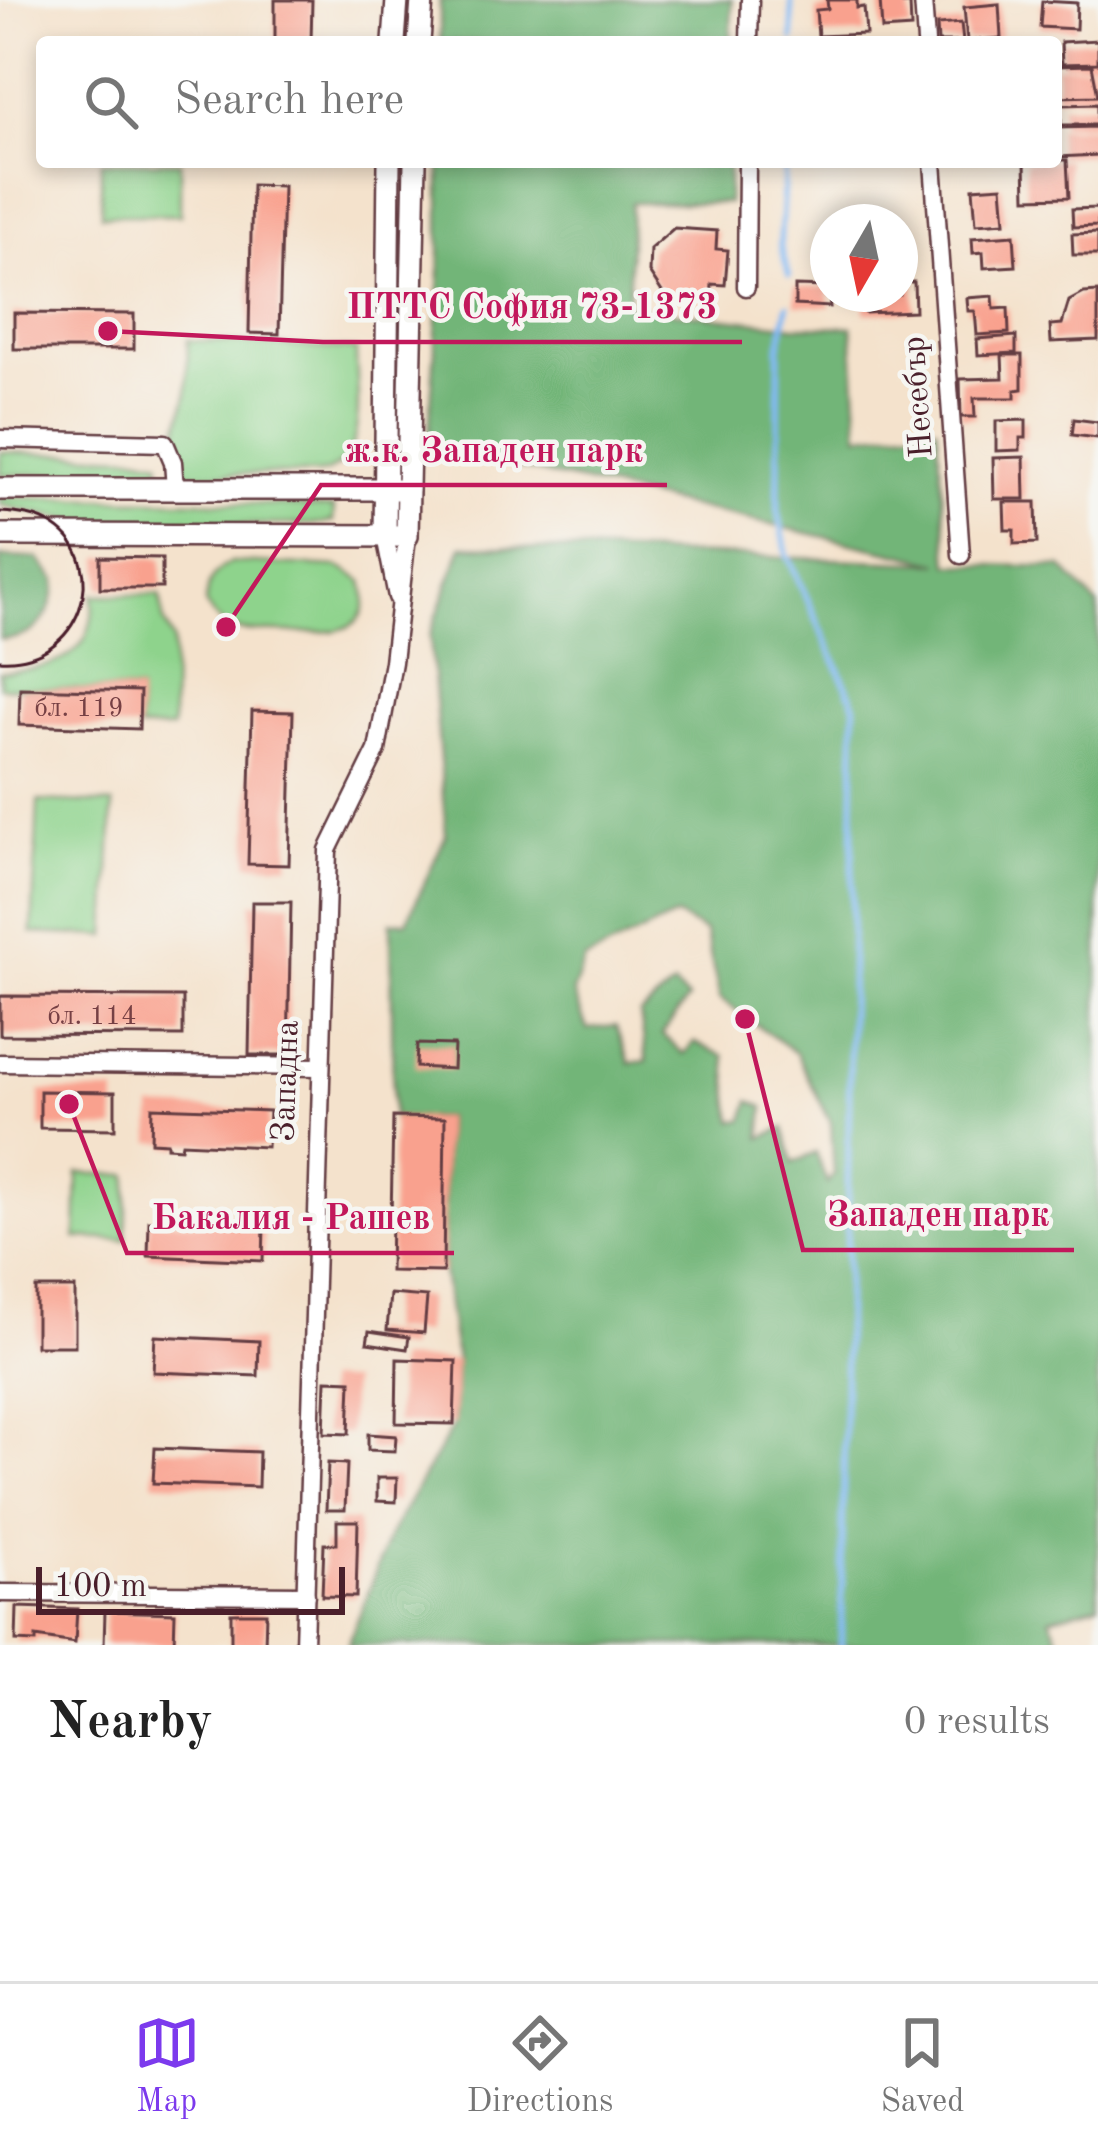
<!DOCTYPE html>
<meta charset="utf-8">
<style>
body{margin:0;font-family:"Old Standard TT",serif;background:#f6f6f6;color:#222}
.compass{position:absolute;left:810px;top:204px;width:108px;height:108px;border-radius:50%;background:#fff;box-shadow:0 6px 18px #0003;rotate:189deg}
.scale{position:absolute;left:36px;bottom:30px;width:309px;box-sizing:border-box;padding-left:12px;border:6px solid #4a1f2b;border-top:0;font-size:33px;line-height:42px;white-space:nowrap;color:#4a1f2b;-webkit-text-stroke:9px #f6f6f2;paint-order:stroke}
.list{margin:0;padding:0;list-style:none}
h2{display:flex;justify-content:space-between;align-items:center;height:156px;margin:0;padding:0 48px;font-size:51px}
h2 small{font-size:39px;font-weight:400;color:#767676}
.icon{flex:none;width:66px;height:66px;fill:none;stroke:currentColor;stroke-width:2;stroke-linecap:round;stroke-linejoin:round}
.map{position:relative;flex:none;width:1098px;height:1645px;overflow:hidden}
.search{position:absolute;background:#fff;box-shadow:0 6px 18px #0003;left:36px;right:36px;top:36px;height:132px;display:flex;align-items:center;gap:30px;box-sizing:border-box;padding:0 42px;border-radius:12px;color:#767676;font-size:45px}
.sheet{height:336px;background:#fff}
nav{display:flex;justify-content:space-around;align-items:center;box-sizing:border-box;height:168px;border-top:3px solid #e0e0e0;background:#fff;font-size:33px;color:#767676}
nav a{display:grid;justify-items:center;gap:6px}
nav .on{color:#7c3aed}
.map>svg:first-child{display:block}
</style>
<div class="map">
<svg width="1098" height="1645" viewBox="0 0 1098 1645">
<rect width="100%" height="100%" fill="#f6f6f2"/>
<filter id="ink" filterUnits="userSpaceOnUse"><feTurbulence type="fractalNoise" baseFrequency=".00833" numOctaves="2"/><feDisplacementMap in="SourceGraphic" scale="24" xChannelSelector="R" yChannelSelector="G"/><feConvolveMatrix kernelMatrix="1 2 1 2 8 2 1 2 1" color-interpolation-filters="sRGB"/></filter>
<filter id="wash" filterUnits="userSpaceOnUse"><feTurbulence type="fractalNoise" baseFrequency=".004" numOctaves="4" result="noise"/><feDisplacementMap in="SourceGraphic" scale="48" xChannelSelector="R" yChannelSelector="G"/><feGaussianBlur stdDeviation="2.7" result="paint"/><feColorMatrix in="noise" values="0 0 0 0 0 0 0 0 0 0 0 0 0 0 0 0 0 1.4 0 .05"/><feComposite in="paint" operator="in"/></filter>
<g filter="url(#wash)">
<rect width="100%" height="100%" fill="#f4e2cc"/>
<g fill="#8ed38c" stroke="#6c795c" stroke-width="3">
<rect x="101" y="162" width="79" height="53"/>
<path d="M 188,340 L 356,350 C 356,390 371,464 319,474 L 185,474 L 181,451 L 175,441 L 187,395 Z"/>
<path d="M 0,452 L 137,456 L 160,461 L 160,473 L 0,475 Z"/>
<path d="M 0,497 L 198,501 L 334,508 L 333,521 L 323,524 L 92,525 L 0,505 Z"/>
<path d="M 231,562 L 339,567 L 363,581 C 379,641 318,632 280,632 C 265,631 247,634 233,628 C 220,623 212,616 205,603 C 208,582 212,573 231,562 Z"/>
<path d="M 93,595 L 160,595 L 164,622 L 173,640 L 172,729 L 139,729 L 139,691 L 0,687 L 0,672 C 53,670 96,659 93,595 Z"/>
<path d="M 38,801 L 113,804 L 107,936 L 32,933 Z"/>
<path d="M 78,1173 L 128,1175 L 126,1240 L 76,1238 Z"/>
</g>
<g fill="#72b578" stroke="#5e6a52" stroke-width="3" fill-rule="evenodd">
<path d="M 440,0 L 732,0 L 731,42 L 440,42 Z"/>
<path d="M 440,162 L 728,162 L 728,203 L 631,203 L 628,307 L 794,326 L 852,327 L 859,435 L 937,427 L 949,564 L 1062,567 L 1098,606 L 1098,1604 L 1050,1618 L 1061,1645 L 348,1645 L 389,1536 L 454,1424 L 456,1361 L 443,1272 L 445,1118 L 393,1117 L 391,922 L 407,921 L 446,835 L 430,635 L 462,546 L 940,563 L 428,447 L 440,274 ZM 676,916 L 705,932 L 720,999 L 796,1053 L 831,1123 L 834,1174 L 827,1183 L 816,1153 L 793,1163 L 784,1128 L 761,1138 L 764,1107 L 750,1101 L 744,1120 L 733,1121 L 725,1056 L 694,1042 L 684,1054 L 662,1034 L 688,999 L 673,986 L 640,1014 L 647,1061 L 630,1063 L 616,1026 L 587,1029 L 573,992 L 585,960 Z"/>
<path d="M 0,557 L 38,558 L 56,580 C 54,613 37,641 0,639 Z"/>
</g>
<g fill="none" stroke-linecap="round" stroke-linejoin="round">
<g stroke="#82baf3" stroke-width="6">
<path d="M 791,0 L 793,39"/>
<path d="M 785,162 L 780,245 L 789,275"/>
<path d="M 788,305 L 779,349 L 778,509 L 787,554 L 855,705 L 841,1645"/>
</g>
</g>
<g id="blocks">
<g fill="#f9a18e">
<path d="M 275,0 L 312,0 L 311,42 L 275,42 Z"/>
<path d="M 827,0 L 857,0 L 857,8 L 864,7 L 866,34 L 818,36 L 816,10 L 828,9 Z"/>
<path d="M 880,0 L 903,0 L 903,4 L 910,4 L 911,28 L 882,30 Z"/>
<path d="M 1042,1 L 1077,3 L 1076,29 L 1040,27 Z"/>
<path d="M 999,4 L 1001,38 L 967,41 L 964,7 Z"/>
<path d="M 961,23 L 963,42 L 938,42 L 937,25 Z"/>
<path d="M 1098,40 L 1098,63 L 1062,64 L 1061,42 Z"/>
<path d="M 1092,65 L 1098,96 L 1056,97 L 1056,66 Z"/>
<path d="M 1097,104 L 1097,125 L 1061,125 L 1061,105 Z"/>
<path d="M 1098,127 L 1098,155 L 1058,157 L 1057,128 Z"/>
<path d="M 1056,160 L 1067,160 L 1069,197 L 1026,198 L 1025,162 Z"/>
<path d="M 252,185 L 283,186 L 279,334 L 249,333 Z"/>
<path d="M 1002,186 L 1005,222 L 976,224 L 973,188 Z"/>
<path d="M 1098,208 L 1098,226 L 1073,227 L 1072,209 Z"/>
<path d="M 674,228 L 717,231 L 716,249 L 728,250 L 725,285 L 712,284 L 711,301 L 666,298 L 649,272 L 650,249 Z"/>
<path d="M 1098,233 L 1098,255 L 1073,255 L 1072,234 Z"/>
<path d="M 1014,235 L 1016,266 L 984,268 L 983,252 L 973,253 L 972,238 Z"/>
<path d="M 900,282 L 914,282 L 915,311 L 865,313 L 864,294 L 900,294 Z"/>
<path d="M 795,286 L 828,287 L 830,307 L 795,305 Z"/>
<path d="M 1098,292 L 1098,340 L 1051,342 L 1050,325 L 1062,324 L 1069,301 L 1084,293 Z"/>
<path d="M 993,296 L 994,309 L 1008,308 L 1009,333 L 977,335 L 975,311 L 968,311 L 967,298 Z"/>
<path d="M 14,313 L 134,314 L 134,349 L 14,349 Z"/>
<path d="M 1016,336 L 1016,353 L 978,355 L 977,339 Z"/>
<path d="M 1002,355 L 1022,355 L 1022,389 L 1015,390 L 1015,398 L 974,398 L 975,417 L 961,417 L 960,379 L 1003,378 Z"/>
<path d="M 1074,419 L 1098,422 L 1098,438 L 1072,435 Z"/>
<path d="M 1026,420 L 1026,438 L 1020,438 L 1020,450 L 996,451 L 996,421 Z"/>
<path d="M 1024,457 L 1025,499 L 994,499 L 993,458 Z"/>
<path d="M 1004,502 L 1036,502 L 1037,543 L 1014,544 L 1014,530 L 1005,530 Z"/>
<path d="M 100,557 L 162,558 L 162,588 L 100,588 Z"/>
<path d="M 20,688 L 140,691 L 139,729 L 19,725 Z"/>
<path d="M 252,711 L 293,712 L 289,865 L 248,864 Z"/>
<path d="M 252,902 L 291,902 L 288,1055 L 249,1055 Z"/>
<path d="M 0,996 L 183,997 L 183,1036 L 0,1035 Z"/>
<path d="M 417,1044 L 454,1045 L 453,1069 L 416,1067 Z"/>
<path d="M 40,1091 L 115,1092 L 115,1129 L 40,1128 Z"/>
<path d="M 152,1107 L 269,1111 L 267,1147 L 182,1143 L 181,1148 L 167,1147 L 167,1143 L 151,1142 Z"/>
<path d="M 393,1117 L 445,1118 L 443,1272 L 390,1271 Z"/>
<path d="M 149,1221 L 264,1226 L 263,1261 L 148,1256 Z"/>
<rect x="36" y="1288" width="39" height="58"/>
<path d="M 390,1294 L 427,1297 L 424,1333 L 387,1330 Z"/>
<path d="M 369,1331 L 409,1337 L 407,1349 L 367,1343 Z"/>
<path d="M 155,1336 L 259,1341 L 258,1376 L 153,1372 Z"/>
<path d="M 397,1359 L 456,1361 L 454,1424 L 396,1423 Z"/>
<path d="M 326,1380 L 351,1381 L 349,1434 L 324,1433 Z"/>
<path d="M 368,1434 L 396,1436 L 395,1451 L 368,1450 Z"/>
<path d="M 155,1448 L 259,1452 L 258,1487 L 153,1483 Z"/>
<path d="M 328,1463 L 347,1464 L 345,1510 L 326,1510 Z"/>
<path d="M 377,1478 L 397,1478 L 396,1502 L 377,1501 Z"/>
<path d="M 337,1521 L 358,1521 L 356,1597 L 322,1596 L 324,1544 L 337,1544 Z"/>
<path d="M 17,1607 L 77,1609 L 75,1643 L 36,1637 L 36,1642 L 16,1641 Z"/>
<path d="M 105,1611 L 175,1613 L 174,1645 L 104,1645 Z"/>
<path d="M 231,1613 L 266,1613 L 265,1645 L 231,1645 Z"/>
</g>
</g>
</g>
<g filter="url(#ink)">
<use href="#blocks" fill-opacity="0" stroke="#643c43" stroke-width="3"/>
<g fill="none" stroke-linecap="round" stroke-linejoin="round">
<defs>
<g id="minor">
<path d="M 923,0 L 926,42"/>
<path d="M 749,42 L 750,0"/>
<path d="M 933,162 L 961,555"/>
<path d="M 746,287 L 747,162"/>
<path d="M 0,439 L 165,443 L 173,462 L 175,489"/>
<path d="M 385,536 L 397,597"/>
<path d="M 0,1063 L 320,1067"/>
<path d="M 0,1593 L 306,1595"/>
<path d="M 304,1645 L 328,850 L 377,750 L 393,662 L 407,536"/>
</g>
<g id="tertiary">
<path d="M 394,42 L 397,0"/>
<path d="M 419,42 L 422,0"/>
<path d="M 0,489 L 408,489"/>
<path d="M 0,535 L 407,536 L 415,162"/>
<path d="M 385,536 L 389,162"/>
</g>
</defs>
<use href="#minor" stroke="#643c43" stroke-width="21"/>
<use href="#tertiary" stroke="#643c43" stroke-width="26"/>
<use href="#minor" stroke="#fff" stroke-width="16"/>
<use href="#tertiary" stroke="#fff" stroke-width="21"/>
<path stroke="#4a1f2b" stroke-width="3" d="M 0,512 C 19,513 38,515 54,526 C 112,564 82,665 0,660"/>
</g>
</g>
<g text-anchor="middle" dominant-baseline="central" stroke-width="9" stroke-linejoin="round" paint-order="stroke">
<g font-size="27" fill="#764044">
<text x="79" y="708">бл. 119</text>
<text x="92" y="1016">бл. 114</text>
</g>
<g font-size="33" fill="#4a1f2b" stroke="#f6f6f2">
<text transform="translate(919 397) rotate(-94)">Несебър</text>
<text transform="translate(287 1081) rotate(-88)">Западна</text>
</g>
</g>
<path fill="none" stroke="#c2185b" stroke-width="4.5" d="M108 331L323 342H742M226 627L321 485H667M745 1019L803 1250H1074M69 1104L127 1253H454"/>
<g fill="#c2185b" stroke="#f6f6f2" stroke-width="4.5">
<circle cx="108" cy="331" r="12"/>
<circle cx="226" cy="627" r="12"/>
<circle cx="745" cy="1019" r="12"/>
<circle cx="69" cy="1104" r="12"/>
</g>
<g font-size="36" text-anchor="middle" font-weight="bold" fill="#c2185b" stroke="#f6f6f2" stroke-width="9" stroke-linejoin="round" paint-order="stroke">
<text x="532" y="318">ПТТС София 73-1373</text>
<text x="494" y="462">ж.к. Западен парк</text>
<text x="938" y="1226">Западен парк</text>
<text x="291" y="1229">Бакалия - Рашев</text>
</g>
</svg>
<svg class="compass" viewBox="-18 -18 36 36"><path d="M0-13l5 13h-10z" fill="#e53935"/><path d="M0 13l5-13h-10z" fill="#767676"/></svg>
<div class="scale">100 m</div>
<div class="search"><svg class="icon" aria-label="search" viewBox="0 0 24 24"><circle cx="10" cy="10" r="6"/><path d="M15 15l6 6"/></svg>Search here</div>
</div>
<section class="sheet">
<h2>Nearby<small>0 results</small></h2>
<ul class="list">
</ul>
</section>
<nav>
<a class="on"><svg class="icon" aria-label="map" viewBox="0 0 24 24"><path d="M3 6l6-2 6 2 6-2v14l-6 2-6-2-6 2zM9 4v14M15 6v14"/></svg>Map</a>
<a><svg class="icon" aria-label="directions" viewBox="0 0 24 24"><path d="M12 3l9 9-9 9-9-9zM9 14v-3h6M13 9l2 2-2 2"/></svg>Directions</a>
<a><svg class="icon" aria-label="saved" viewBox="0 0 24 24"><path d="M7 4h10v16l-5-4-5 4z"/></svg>Saved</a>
</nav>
